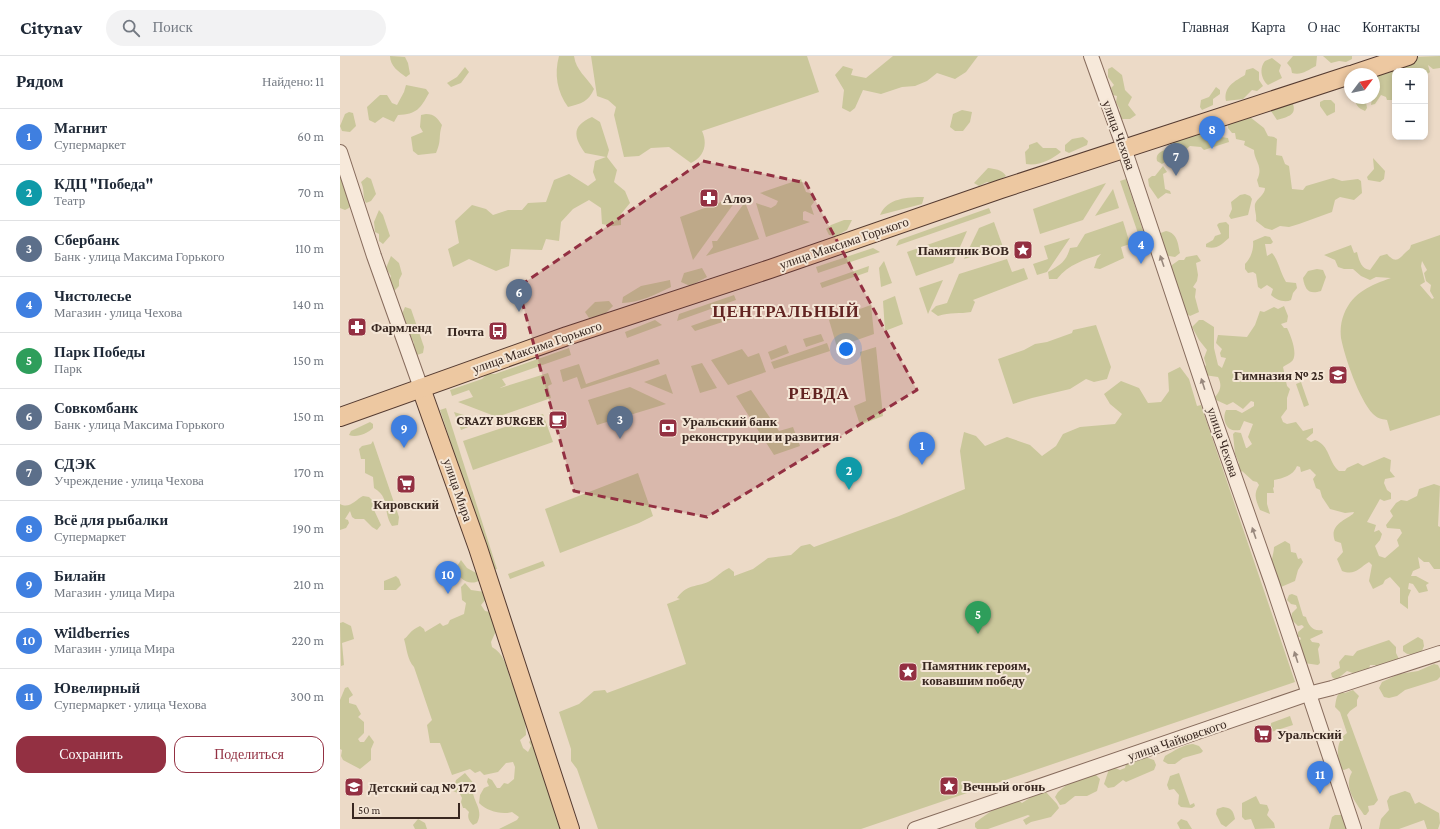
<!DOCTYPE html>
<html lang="ru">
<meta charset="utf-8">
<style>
body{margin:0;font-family:"Crimson Pro",serif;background:#f2f2f3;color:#1f2937}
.controls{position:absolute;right:12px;top:12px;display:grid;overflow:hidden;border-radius:8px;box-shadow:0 2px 6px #0003}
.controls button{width:36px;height:36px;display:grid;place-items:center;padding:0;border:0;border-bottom:1px solid #e0e1e3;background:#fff;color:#1f2937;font:20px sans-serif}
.compass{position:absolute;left:1004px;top:12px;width:36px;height:36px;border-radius:50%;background:#fff;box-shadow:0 2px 6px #0003;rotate:58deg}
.scale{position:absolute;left:12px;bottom:10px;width:108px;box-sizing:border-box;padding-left:4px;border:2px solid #382720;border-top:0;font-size:11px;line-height:14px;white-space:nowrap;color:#382720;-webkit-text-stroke:3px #f4e6d6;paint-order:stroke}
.you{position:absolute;left:506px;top:293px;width:14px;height:14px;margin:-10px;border:3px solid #fff;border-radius:50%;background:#1a73e8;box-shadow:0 0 0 6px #1a73e833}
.badge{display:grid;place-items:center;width:26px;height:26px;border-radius:50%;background:#933042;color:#fff;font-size:13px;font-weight:700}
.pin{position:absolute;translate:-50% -33px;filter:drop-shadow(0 1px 2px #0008)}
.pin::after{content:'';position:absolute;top:21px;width:14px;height:12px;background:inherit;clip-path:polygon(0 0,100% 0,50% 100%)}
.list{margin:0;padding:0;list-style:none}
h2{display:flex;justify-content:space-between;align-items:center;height:52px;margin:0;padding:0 16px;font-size:17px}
h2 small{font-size:13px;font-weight:400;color:#747a83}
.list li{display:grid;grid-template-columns:26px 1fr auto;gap:12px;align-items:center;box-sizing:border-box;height:56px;padding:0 16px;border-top:1px solid #e0e1e3}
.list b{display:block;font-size:15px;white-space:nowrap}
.list p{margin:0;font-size:13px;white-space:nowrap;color:#747a83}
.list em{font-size:13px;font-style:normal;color:#747a83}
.actions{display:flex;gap:8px;padding:12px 16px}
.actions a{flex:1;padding:9px 0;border:1px solid #933042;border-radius:12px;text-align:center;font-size:14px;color:#933042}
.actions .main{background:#933042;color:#fff}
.icon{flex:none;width:22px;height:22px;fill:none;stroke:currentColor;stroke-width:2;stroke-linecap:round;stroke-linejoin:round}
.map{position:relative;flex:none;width:1100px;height:773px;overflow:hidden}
header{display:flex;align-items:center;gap:24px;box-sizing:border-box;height:56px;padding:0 20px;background:#fff;border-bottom:1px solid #e0e1e3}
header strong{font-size:19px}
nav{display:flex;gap:22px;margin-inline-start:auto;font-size:14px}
.search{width:280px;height:36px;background:#f2f2f3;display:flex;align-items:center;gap:10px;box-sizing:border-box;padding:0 14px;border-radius:22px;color:#747a83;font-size:15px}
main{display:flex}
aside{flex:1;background:#fff}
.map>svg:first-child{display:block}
</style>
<header>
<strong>Citynav</strong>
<div class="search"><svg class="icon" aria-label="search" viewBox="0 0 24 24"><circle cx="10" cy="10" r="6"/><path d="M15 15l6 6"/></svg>Поиск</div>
<nav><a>Главная</a><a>Карта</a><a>О нас</a><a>Контакты</a></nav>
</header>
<main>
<aside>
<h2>Рядом<small>Найдено: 11</small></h2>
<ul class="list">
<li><span class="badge" style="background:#3f7fe0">1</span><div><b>Магнит</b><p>Супермаркет</p></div><em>60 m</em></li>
<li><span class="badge" style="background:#0f9aa8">2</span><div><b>КДЦ &quot;Победа&quot;</b><p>Театр</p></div><em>70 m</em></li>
<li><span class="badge" style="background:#5c6f8a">3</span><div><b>Сбербанк</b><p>Банк · улица Максима Горького</p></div><em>110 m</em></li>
<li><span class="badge" style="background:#3f7fe0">4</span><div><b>Чистолесье</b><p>Магазин · улица Чехова</p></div><em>140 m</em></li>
<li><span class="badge" style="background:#2e9e5b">5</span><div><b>Парк Победы</b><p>Парк</p></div><em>150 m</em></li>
<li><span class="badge" style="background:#5c6f8a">6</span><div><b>Совкомбанк</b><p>Банк · улица Максима Горького</p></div><em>150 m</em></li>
<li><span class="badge" style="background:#5c6f8a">7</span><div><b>СДЭК</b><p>Учреждение · улица Чехова</p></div><em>170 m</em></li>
<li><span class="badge" style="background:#3f7fe0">8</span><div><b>Всё для рыбалки</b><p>Супермаркет</p></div><em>190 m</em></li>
<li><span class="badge" style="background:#3f7fe0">9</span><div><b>Билайн</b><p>Магазин · улица Мира</p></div><em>210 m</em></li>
<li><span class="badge" style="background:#3f7fe0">10</span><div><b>Wildberries</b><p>Магазин · улица Мира</p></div><em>220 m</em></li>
<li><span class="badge" style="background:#3f7fe0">11</span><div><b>Ювелирный</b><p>Супермаркет · улица Чехова</p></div><em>300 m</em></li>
</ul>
<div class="actions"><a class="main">Сохранить</a><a>Поделиться</a></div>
</aside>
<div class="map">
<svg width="1100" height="773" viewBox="0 0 1100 773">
<rect width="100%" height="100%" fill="#ecdac7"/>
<g fill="#cac79b" fill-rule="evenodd">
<path d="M 50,0 L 65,1 L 68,7 L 70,18 L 66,21 C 59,16 50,10 50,0 Z"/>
<path d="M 219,0 L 234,0 C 236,15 247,21 254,33 C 249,45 241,48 228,51 C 217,36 214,18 219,0 Z"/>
<path d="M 251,0 L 467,0 L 479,36 L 362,75 C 368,88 364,101 351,107 L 329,91 L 311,92 L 299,100 L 284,101 L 274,59 L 276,51 L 268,44 L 257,40 Z"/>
<path d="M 553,0 L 638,0 L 626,16 L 615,23 L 597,17 L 587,25 L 575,30 L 562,31 L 541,38 L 523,34 L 515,52 L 510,56 L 502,52 L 504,34 L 495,19 L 503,10 L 513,13 L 511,19 L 526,22 Z"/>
<path d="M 953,0 L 977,0 L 976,10 C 968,14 961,20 952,17 L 951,12 L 947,7 Z"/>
<path d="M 983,0 L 1012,0 L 1012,3 L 1006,6 L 999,5 L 991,7 Z"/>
<path d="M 1100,0 L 1100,12 L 1093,13 L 1088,9 L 1090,16 L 1085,20 L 1085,15 L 1055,15 L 1055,44 L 1047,44 L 1046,41 L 1041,39 L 1035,48 L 1031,49 L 1032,42 L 1034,42 L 1034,19 L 1074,1 Z"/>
<path d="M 932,2 L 941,9 L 939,15 L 942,22 L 928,29 C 921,23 919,12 925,5 Z"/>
<path d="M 125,11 L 129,16 L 121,27 L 111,31 L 107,27 L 117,21 Z"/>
<path d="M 772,11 L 782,19 L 785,34 L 792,41 L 788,49 L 796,59 L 790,63 L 782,63 L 779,60 L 780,54 L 776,46 L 777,40 L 773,39 L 771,32 L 774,29 L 768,21 L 768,13 Z"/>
<path d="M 913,12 L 919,16 L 919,24 L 923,30 L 917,35 L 912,34 L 903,43 L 886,45 C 883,31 895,25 905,19 L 906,14 Z"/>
<path d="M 66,29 L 86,33 L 89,37 C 80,53 77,58 58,59 L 54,66 L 43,61 L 35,67 L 29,64 L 27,51 L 40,39 L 47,39 L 52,47 L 57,49 L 64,36 Z"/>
<path d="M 876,31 L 880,34 L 880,38 L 873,43 L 873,49 L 862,54 L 860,51 L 861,44 L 869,41 Z"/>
<path d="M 1016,42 L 1028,42 L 1026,46 L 1027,52 L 1025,55 C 1018,52 1015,49 1016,42 Z"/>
<path d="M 949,44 L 953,48 C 957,60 946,61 937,64 L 931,55 L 933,52 Z"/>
<path d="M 984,44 L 991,44 L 995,48 L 995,56 L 987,60 L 980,50 L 980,46 Z"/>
<path d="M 622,54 L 632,56 L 630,66 L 623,75 L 615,75 L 610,71 L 613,58 Z"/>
<path d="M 9,56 L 13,57 L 16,70 L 10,76 L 2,75 L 0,70 L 5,58 Z"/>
<path d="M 86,58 C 95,58 97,62 102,69 C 98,81 102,84 96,97 L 78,99 L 73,95 L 71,81 L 83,76 L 80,71 L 81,59 Z"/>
<path d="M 252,61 L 260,66 L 269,94 L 267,101 L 277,114 L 274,126 L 285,135 L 290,147 L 281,158 L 281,169 L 272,170 L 262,168 L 261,152 L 249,144 L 233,153 L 221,166 L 219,185 L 206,183 L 202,194 L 171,193 L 169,210 L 156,215 L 129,203 L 113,211 L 108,193 L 119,187 L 115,165 L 132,149 L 146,153 L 153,159 L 168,154 L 182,154 L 188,147 L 206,146 L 214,124 L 229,118 L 248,130 L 256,124 L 253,116 L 255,105 L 266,101 L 245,97 C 233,80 232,70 252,61 Z"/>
<path d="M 910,61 L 924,72 L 928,80 L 934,81 L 937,83 L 936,99 L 942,100 L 945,108 L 949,110 L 952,133 L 963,134 L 966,130 L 993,122 L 1002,125 L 1018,123 L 1021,125 L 1022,137 L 1014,144 L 1000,141 L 995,144 L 992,156 L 959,168 L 949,171 L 940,170 L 932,174 L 925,172 L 916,165 C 917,159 914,154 915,148 C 917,142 925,139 925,132 L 919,131 L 917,124 C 924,110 914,105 914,94 L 904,89 L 905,85 L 896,83 L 895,77 L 892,77 L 888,72 L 888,65 Z"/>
<path d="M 867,72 L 874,80 L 888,82 L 889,86 L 864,94 L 861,91 L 850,90 L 843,96 L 842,102 L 834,106 L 828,104 L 822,108 L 817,105 C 815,97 822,95 828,93 L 835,84 Z"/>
<path d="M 743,81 L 748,85 L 747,89 L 729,97 L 725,95 L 725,89 L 732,83 Z"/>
<path d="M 697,86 L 703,92 L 716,92 L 721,96 C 711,104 699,110 686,108 L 685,96 L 689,92 L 689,89 Z"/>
<path d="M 1033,102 L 1045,115 L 1044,123 L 1040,126 L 1028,124 L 1027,121 L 1034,113 Z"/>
<path d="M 823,110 L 827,116 L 823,118 L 825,133 L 830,135 L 831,138 L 826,137 L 818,143 L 809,130 L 808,123 L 812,120 L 815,120 Z"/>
<path d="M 648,112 C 654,113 662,113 666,120 L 653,128 L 647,126 L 639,130 L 634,127 Z"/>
<path d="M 0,115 L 11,148 L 9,152 L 5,154 L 0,152 Z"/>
<path d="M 27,121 L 31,123 L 36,138 L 31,145 L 26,147 C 22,140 25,134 21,126 Z"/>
<path d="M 461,123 L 466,136 L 470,137 L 474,146 L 471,150 L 474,159 L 465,155 L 463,156 L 463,164 L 470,166 L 426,181 L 416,147 L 431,152 L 436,149 L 438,145 L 420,137 Z"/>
<path d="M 786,123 L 806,184 L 801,186 L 780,125 Z"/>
<path d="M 766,127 L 743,164 L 700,178 L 693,153 Z"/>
<path d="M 773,133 L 779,152 L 755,160 Z"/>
<path d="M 905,138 L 910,140 L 912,143 L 908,159 L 891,163 L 889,160 L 892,153 L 891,146 L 900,139 Z"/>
<path d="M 400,139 L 353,204 L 340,161 Z"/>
<path d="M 584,141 L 582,148 L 540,159 C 547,142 568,141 584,141 Z"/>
<path d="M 405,146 L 419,183 L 366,200 L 373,191 L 372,185 L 377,185 Z"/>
<path d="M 649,152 L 651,157 L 556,190 L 559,184 Z"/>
<path d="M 39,154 L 43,159 L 50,180 L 43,188 L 39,185 L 39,178 L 35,176 L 34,166 Z"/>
<path d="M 504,164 L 512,164 L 507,174 L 496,180 L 489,179 L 486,173 L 491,169 Z"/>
<path d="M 783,165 L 790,188 L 781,191 L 784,202 L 760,213 L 754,212 L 757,203 L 761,198 C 744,204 729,208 717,223 L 709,223 L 708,216 C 720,209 726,206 730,192 L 737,191 L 745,178 Z"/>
<path d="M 654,166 L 663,191 L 624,203 L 639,172 Z"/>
<path d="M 886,166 L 889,169 L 889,182 C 882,188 877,194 866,191 L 866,188 L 873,184 L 875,180 L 881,178 L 877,169 L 879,167 Z"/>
<path d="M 627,175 L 613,207 L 576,220 L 567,196 Z"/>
<path d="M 826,175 C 838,177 838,189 840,197 L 835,201 L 823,199 L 818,178 Z"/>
<path d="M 1100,179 L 1100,359 L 1050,375 L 1047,364 C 1041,363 1037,362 1033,358 C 1019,343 1005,302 1001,282 C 1000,274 1001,265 1004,258 C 1013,236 1031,229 1051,222 L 1036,221 L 1030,224 L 1021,220 L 1013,213 L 1004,213 L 998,211 L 995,204 L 984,199 L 1011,189 L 1014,197 L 1017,196 C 1019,204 1021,213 1030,214 L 1040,200 L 1047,198 C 1056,208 1059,203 1065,197 C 1069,193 1070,194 1071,189 ZM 1082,205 L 1087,214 L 1084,217 L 1086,225 L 1091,229 L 1090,235 L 1094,242 L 1092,243 L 1080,229 L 1085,226 L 1081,210 Z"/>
<path d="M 925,180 L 930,181 L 933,186 L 931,188 L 925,188 L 927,200 L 932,197 C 938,203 940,216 946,226 L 956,227 L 957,232 L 953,237 L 951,244 C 945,247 936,244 931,239 L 933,233 L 927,229 L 921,233 L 918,231 L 916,218 L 913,216 L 908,217 L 905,213 L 905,208 C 911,202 914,193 913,185 Z"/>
<path d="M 730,182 L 707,216 L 697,219 L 693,208 L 708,203 L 704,190 Z"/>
<path d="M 533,192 L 540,196 L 478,217 L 476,211 Z"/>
<path d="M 857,199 L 861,205 L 856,207 L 858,219 L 857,225 L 853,231 L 856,233 L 855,241 L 859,256 L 850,260 L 844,256 L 831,213 L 832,209 L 839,204 L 844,204 L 846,201 Z"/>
<path d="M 51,200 L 59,207 L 62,218 L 59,224 L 59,230 L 54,235 L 49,224 L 51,220 L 46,212 Z"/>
<path d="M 667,203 L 672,216 L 684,212 L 688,223 L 633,244 L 635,246 L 631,256 C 620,258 610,256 598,260 L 591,255 L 596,250 L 607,247 L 619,218 Z"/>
<path d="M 544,205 L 552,227 L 541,231 L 539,212 Z"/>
<path d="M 529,210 L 528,216 L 482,232 L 480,227 Z"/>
<path d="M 362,212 L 367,221 L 350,230 L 341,226 L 344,217 Z"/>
<path d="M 977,213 L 983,214 L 986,221 L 981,235 C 969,239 965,234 963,222 L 968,215 Z"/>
<path d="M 330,224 L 331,231 C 316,238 299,247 282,247 L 283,241 L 301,230 Z"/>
<path d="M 603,224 L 588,258 L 579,232 Z"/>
<path d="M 394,239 L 396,244 L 337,265 L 339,258 Z"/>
<path d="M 555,240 L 563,268 L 545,275 L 543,245 Z"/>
<path d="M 269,245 L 273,250 L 264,259 L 249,262 L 245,256 L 255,246 Z"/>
<path d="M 531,249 L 534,278 L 497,291 L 489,264 Z"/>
<path d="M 944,250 L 948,260 L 947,266 L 941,268 L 944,272 L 947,272 C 951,280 959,300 951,306 C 949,308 945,309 943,311 L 947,330 L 950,333 L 947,342 L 947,353 L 941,361 L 943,366 L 947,368 L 956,366 L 963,375 L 973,372 L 973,377 L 966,383 L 971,386 L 975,384 C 990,389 988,406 999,415 L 1005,415 L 1007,412 L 1018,407 L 1023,410 L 1044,401 L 1051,404 L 1050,415 L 1055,421 L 1045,423 L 1044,427 L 1047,434 L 1051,437 L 1051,443 L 1044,445 L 1040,443 L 1027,466 L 1036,469 L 1034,476 L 1039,474 L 1042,478 L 1040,484 L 1035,490 L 1039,500 L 1045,502 L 1059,490 L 1057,484 L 1062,477 L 1060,473 L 1047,472 L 1046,469 L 1053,460 L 1050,455 L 1056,447 L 1061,444 L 1067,445 L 1077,440 L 1079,433 L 1094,428 L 1100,430 L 1098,470 L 1100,471 L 1100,513 L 1094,513 L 1089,506 L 1084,506 L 1078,501 L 1080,512 L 1073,515 L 1071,520 L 1076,520 L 1089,527 L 1086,529 L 1088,535 L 1079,537 L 1073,528 L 1069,527 L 1068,533 L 1071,534 L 1068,541 L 1068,553 L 1060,547 L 1060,532 L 1050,521 L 1045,524 L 1043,528 L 1033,533 L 1029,525 L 1032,509 L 1029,506 C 1019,512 1015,520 1002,515 L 997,503 L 1003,496 L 1001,487 L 995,485 C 989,470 1003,465 1013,458 L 1014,456 L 1005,457 L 990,453 L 982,441 L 980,434 L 976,432 L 973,423 L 976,419 L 970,413 L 961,416 L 960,411 L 957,410 C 953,420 943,422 934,424 L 934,431 L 933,432 L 934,437 L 927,437 L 927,448 L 930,458 L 920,454 C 916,444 913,439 919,429 L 917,426 L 913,425 L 902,415 L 899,418 L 896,413 L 899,407 L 895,398 L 893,378 L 895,376 L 901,377 L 906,392 L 907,392 L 912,388 L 908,381 L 913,368 L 904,365 L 900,374 C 897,374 893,375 890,373 C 884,369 883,360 886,354 L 896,354 L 902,357 L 914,350 L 914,346 L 911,345 L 903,353 L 893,346 L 887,349 L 876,344 L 875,341 C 881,334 882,329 878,321 L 864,319 L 862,316 L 866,309 L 864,302 L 867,294 L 859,284 L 852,271 L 859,264 L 863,264 L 874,271 L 874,292 L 878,309 L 882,312 L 886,302 L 881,301 L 880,297 L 882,293 L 876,287 L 878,279 L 907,281 L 915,269 L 920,255 L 924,256 L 934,251 L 938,253 Z"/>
<path d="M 65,251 L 71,253 L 84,291 L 83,297 L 77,299 L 73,295 L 74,287 L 61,260 Z"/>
<path d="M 399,253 L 401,260 L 355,275 L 351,270 Z"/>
<path d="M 315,264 L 322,269 L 287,282 L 285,276 Z"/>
<path d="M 756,269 L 771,311 L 767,323 L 754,326 L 746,323 L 730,333 L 692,342 L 673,348 L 658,303 L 684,294 L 695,288 L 707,286 L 732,277 L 733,274 Z"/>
<path d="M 481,278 L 484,285 L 466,291 L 463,283 Z"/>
<path d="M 487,287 L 490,295 L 434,313 L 431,306 Z"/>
<path d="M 446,289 L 449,297 L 431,304 L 428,296 Z"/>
<path d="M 536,291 L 543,360 L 520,369 L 514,350 L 526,345 L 520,296 Z"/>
<path d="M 229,292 L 231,299 L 162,323 L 166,329 L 160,332 L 208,317 L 212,328 L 208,330 L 211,342 L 157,361 L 118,346 L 133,341 L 129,334 L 112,340 L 110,334 L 142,323 L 147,318 L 155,318 Z"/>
<path d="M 402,293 L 408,301 L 419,297 L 426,316 L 388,329 L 371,304 Z"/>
<path d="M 318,303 L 320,308 L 241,333 L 237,321 L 223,326 L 220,314 L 239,308 L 246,328 Z"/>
<path d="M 362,307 L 377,332 L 360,337 L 351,310 Z"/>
<path d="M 840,311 L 849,323 L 857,350 L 861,349 L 955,626 L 521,773 L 258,773 L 237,713 L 231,705 L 231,693 L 219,656 L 239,648 L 254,635 L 265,634 L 267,637 L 346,608 L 327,548 L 340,543 L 337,542 C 348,526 361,532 373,523 C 379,519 382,515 389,512 L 394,516 L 394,520 L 413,513 L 428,502 L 451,499 L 461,490 L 470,488 L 474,491 L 559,460 L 625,433 L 620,395 L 624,376 L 636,380 L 645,390 L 667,381 L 690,389 L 702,400 L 716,390 L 723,378 L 740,371 L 775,368 L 782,358 L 770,348 L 764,338 L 781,325 L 799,332 L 808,347 L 821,346 L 829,335 L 828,317 Z"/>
<path d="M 326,318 L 333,338 L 304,326 Z"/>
<path d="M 961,326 L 969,349 L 964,351 L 956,328 Z"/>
<path d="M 290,331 L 326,348 L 257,369 L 248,344 Z"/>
<path d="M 411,334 L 439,375 L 453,371 L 460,390 L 434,399 L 396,340 Z"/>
<path d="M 106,352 L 157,513 L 153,514 L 100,354 Z"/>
<path d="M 114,356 L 143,365 L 121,374 Z"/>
<path d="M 203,358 L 213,386 L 133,414 L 123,385 Z"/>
<path d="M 30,366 L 33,368 L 33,372 C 28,377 17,382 9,379 L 11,375 Z"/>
<path d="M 33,385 L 59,461 L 58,469 L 52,470 C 42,455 51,442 34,432 L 33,421 L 25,417 L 25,403 L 21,403 L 19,393 L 22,390 L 31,388 Z"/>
<path d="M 298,417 L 313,460 L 299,467 L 220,497 L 205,453 Z"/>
<path d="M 23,440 L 29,441 L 37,449 L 34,454 L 41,469 L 37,474 L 32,471 L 24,463 L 15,463 L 12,461 L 10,455 L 5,463 L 8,464 L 9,467 L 6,472 L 0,474 L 0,448 C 10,453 15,444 23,440 Z"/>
<path d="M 945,485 L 950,488 L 951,496 L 956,497 L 958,503 L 961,502 L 963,506 L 958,514 L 955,525 L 941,531 L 938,528 C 939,519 933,516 932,509 C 931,503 934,497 934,491 Z"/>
<path d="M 121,504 L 127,512 L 138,518 L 142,523 C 131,531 119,525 116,512 Z"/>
<path d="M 203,505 L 205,510 L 170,523 L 168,518 Z"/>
<path d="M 56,520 L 59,523 L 61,529 L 56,534 L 44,534 L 44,525 Z"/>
<path d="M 125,527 L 131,534 L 145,536 L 147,542 L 141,549 L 145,555 L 150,556 L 156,575 L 151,586 L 152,591 C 165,598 167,613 171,626 L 176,629 L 181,652 L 185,658 L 186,679 L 180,684 L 183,692 L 188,696 L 191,690 L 189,686 L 192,683 L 230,773 L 159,773 L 177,764 L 179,761 L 172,756 C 161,759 147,755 139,747 L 140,739 L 144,732 L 149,730 L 147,726 L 148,722 L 152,724 L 157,732 L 160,732 L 164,727 L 168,728 L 174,723 L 175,711 L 173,706 L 166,707 L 158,716 L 144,719 L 140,715 L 135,717 L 130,713 L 112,719 L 100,687 L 90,687 L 87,669 L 92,664 L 74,611 C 67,603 67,593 64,583 C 68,581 70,574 80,570 L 84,573 L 85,576 L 100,567 L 103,570 L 108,568 L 110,564 L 124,558 L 126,547 L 122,544 L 121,531 Z"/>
<path d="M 952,538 L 957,540 L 963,560 L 966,561 C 968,569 973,576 982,574 L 983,577 L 970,583 L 972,586 L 979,587 L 980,589 L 978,593 L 980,607 L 978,609 L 964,607 L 957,587 L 961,583 L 960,581 L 958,581 L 958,576 L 964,571 L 962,569 L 958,570 L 951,563 L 952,557 L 957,552 L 956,549 L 951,548 L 947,544 L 949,539 Z"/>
<path d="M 3,566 L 11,570 L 14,583 L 2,587 L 4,609 L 1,610 L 0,567 Z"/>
<path d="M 1078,581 L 1083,584 L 1084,590 L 1082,595 C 1075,598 1069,601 1063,595 L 1063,590 Z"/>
<path d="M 1049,584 L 1056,591 L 1056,597 L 1059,603 L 1052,608 L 1038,612 L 1035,609 L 1030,609 L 1029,613 L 1016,618 L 1007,615 L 996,624 L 992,621 L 991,617 L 1000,612 L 999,606 L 1005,599 L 1013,600 L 1017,595 Z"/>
<path d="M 1094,608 L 1098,609 L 1100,613 L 1100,621 L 1097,624 L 1065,634 L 1057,640 L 1049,642 L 1044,641 L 1039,632 L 1042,626 L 1059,618 L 1078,615 Z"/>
<path d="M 8,631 L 13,639 L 9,642 L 9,647 L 16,649 L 21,658 L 18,661 L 24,666 L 24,677 L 18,683 L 20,686 L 24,686 L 29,679 L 34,686 L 31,693 L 31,704 L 20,713 L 3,704 L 1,700 L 2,694 L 0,693 L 0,644 L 5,632 Z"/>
<path d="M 1013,634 L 1019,640 L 1017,644 L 1017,650 L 1010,655 L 1007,659 L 1038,744 L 1034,749 L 1028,750 L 1029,755 L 1026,759 L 1024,759 C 1015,745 1003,732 1012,716 L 1009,712 L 1004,714 L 1001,713 C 997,701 995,685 1007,677 L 1000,656 L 995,651 C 996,645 996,639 1001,636 L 1005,637 Z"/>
<path d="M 950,660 L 953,669 L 931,676 L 931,667 Z"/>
<path d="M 853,688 L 859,690 L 863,695 L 861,697 L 843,702 L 835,708 L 828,708 L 823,705 L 825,700 C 834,695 842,689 853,688 Z"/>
<path d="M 797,701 L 803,703 L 805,701 L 814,704 L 816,709 L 814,714 L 786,726 L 783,724 L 774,731 L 768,732 L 764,728 L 769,713 L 773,711 L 780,714 L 785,712 L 786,708 Z"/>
<path d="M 752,715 L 760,723 L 757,735 L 747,740 L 735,740 L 725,748 L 720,749 L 715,741 L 718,736 L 730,726 L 738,725 Z"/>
<path d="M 125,717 L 135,729 C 127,741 146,752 137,767 L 133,769 C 129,765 127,761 129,756 L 125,752 L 123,752 L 121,746 L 122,742 L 120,738 L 113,735 L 116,724 Z"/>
<path d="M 839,717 L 850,749 L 854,747 L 855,750 L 852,752 L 841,751 L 838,748 L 839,739 L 834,733 L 829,734 L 827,729 L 830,720 Z"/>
<path d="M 1065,735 L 1070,737 L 1075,748 L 1079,746 L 1099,757 L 1100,767 L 1098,773 L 1087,773 L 1084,764 L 1059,773 L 1039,773 L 1041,763 L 1049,754 L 1047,745 L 1050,740 Z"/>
<path d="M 699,736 L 706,736 L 717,748 L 719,752 L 711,761 L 691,766 L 686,769 L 683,764 L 690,760 L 688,759 L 648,773 L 637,773 L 635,771 L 635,767 C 652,754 657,750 679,745 L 682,747 Z"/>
<path d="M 916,740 L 920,748 L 927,749 L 929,754 L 927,759 L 934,767 L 935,772 L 915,773 L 911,763 L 905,764 L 902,761 L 902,747 Z"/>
<path d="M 883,751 C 891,752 893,754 895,763 L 886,771 L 881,768 L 876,758 L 877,753 Z"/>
<path d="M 995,759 L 1002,759 L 1009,773 L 989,773 L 992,761 Z"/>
<path d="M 78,763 L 85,767 L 87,773 L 75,773 L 73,769 Z"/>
<path d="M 841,763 L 847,765 L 852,773 L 840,773 L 837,767 Z"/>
</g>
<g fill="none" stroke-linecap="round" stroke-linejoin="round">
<defs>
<g id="minor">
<path d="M 751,0 L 784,92 L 875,365 L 932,527 L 1014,773"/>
<path d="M 0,96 L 34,200 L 81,332"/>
<path d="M 575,773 L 968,638 L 992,632 L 1100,597"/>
</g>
<g id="major">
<path d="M 1014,18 L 1068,0"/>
<path d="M 81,332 L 138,492 L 230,773"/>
<path d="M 0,361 L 227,280 L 430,213 L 661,133 L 1010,19"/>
</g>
</defs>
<use href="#minor" stroke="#876c5d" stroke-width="16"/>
<use href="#major" stroke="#553b31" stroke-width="20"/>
<use href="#minor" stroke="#f7e9da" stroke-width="14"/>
<use href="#major" stroke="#edc8a1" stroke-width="18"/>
</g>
<defs><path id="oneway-solid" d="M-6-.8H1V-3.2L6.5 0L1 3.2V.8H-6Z"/></defs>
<g fill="#98887d">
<use href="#oneway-solid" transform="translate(822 205) rotate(-109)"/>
<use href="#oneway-solid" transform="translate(863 328) rotate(-108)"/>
<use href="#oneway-solid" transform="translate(914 477) rotate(-109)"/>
<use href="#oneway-solid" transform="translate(956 601) rotate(-108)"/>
</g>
<path fill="#933042" fill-opacity="0.2" stroke="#933042" stroke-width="3" stroke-dasharray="8 5" stroke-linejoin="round" d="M 363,105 L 466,127 L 577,334 L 367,461 L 234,435 L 178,231 Z"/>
<defs>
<symbol id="pharmacy-square" viewBox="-11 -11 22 22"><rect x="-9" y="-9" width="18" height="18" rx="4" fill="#933042" stroke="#f4e6d6"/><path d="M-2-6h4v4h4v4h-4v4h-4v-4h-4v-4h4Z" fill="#fff"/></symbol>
<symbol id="sight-square" viewBox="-11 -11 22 22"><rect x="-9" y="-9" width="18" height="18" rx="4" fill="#933042" stroke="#f4e6d6"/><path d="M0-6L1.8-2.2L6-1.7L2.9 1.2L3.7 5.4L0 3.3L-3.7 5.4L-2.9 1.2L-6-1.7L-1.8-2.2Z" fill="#fff"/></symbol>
<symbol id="bus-square" viewBox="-11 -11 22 22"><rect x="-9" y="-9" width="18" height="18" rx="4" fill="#933042" stroke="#f4e6d6"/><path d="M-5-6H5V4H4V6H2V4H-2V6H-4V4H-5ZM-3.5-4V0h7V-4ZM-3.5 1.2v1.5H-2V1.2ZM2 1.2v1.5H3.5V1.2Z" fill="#fff"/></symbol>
<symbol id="school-square" viewBox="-11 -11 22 22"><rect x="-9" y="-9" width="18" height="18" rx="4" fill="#933042" stroke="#f4e6d6"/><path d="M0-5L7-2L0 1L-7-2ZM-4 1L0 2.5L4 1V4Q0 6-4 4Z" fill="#fff"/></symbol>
<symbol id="cafe-square" viewBox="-11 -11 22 22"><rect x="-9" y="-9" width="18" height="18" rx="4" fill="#933042" stroke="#f4e6d6"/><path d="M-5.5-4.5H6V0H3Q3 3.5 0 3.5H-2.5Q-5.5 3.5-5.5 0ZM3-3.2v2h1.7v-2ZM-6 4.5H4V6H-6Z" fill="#fff"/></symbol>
<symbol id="bank-square" viewBox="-11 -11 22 22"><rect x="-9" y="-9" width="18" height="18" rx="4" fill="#933042" stroke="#f4e6d6"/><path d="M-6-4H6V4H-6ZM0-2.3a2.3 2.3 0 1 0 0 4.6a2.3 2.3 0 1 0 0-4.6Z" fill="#fff"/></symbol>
<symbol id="supermarket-square" viewBox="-11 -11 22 22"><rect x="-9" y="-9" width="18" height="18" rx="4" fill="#933042" stroke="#f4e6d6"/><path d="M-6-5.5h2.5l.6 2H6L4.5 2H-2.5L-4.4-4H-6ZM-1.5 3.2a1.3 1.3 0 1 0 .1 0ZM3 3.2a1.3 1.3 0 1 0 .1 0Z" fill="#fff"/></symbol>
</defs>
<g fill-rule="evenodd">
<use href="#pharmacy-square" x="358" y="131" width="22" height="22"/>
<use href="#sight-square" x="672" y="183" width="22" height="22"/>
<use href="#pharmacy-square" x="6" y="260" width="22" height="22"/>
<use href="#bus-square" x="147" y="264" width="22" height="22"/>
<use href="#school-square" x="987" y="308" width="22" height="22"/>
<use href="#cafe-square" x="207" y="353" width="22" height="22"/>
<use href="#bank-square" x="317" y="361" width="22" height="22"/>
<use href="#supermarket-square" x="55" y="417" width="22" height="22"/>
<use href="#sight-square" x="557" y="605" width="22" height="22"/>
<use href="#supermarket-square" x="912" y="667" width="22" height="22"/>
<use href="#sight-square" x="598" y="719" width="22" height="22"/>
<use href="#school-square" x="3" y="720" width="22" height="22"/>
</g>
<g text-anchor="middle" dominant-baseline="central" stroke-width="4" stroke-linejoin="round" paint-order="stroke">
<g font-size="13" fill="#382720" stroke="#f4e6d6">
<text transform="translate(779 79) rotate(70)">улица Чехова</text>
<text transform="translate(504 187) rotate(-19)">улица Максима Горького</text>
<text transform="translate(197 291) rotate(-19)">улица Максима Горького</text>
<text transform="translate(883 386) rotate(71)">улица Чехова</text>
<text transform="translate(118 434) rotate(71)">улица Мира</text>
<text transform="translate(837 684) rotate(-19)">улица Чайковского</text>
</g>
<g font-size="13" font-weight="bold" fill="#382720" stroke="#f4e6d6" text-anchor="start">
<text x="383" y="142">Алоэ</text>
<text x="669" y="194" text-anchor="end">Памятник ВОВ</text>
<text x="31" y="271">Фармленд</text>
<text x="144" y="275" text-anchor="end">Почта</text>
<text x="984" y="319" text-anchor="end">Гимназия № 25</text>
<text x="204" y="364" text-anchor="end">CRAZY BURGER</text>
<text x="342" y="365">Уральский банк<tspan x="342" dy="15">реконструкции и развития</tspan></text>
<text x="66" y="448" text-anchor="middle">Кировский</text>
<text x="582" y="609">Памятник героям,<tspan x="582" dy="15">ковавшим победу</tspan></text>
<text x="937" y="678">Уральский</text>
<text x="623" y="730">Вечный огонь</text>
<text x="28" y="731">Детский сад № 172</text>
</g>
<g font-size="17" font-weight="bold" letter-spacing="1" fill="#622422" stroke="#f4e6d6">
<text x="446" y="255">ЦЕНТРАЛЬНЫЙ</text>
<text x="479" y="337">РЕВДА</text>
</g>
</g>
</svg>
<div class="controls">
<button>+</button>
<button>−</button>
</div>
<svg class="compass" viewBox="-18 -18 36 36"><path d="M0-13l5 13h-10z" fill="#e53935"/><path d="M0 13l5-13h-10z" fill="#747a83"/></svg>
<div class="scale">50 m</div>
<div class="you"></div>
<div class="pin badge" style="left:582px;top:409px;background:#3f7fe0">1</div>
<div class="pin badge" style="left:509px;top:434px;background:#0f9aa8">2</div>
<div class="pin badge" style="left:280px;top:383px;background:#5c6f8a">3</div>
<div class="pin badge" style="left:801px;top:208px;background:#3f7fe0">4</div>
<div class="pin badge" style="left:638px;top:578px;background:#2e9e5b">5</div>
<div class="pin badge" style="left:179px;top:256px;background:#5c6f8a">6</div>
<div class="pin badge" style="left:836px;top:120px;background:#5c6f8a">7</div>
<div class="pin badge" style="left:872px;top:93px;background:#3f7fe0">8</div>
<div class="pin badge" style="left:64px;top:392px;background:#3f7fe0">9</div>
<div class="pin badge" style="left:108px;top:538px;background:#3f7fe0">10</div>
<div class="pin badge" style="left:980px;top:738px;background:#3f7fe0">11</div>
</div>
</main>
